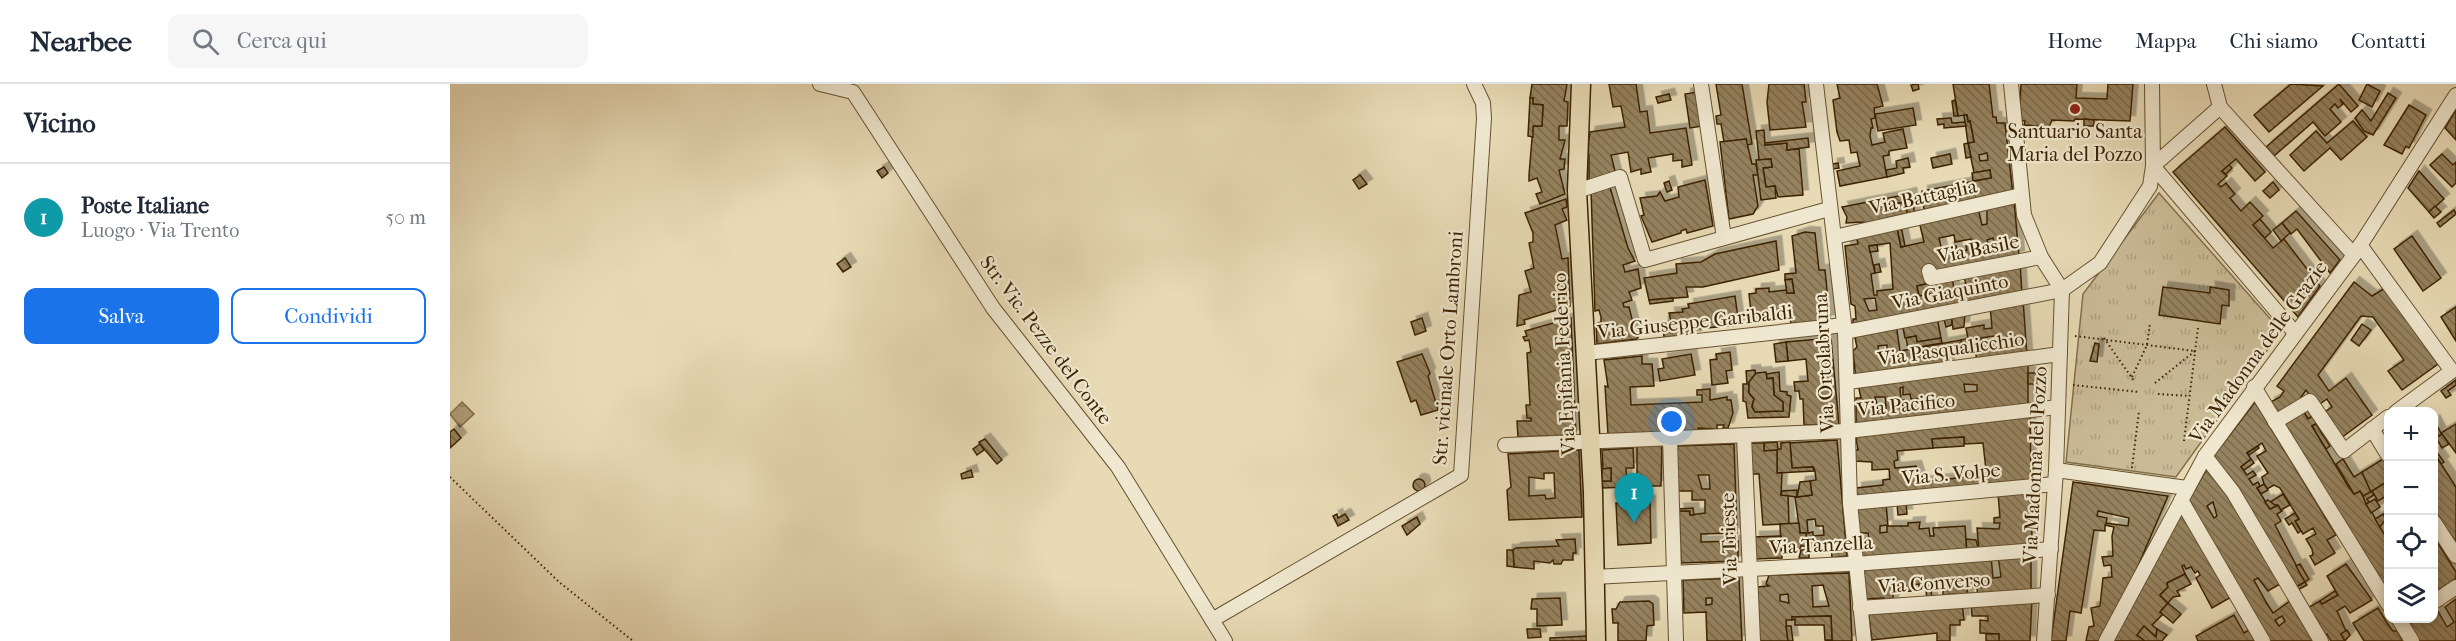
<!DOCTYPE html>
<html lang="it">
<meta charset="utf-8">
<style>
body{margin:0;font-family:"IM FELL French Canon",serif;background:#f6f6f7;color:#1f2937}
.controls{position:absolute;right:18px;bottom:18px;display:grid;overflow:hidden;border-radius:12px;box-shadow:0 3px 9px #0003}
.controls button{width:54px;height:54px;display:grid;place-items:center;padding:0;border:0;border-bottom:2px solid #e0e1e3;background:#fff;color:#1f2937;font:30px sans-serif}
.you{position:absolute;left:1222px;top:338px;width:21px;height:21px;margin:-15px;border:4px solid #fff;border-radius:50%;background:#1a73e8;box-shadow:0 0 0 9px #1a73e833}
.badge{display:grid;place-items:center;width:39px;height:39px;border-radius:50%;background:#1a73e8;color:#fff;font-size:20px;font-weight:700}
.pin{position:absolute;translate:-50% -50px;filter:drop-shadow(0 2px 3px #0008)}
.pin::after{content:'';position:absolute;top:32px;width:21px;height:18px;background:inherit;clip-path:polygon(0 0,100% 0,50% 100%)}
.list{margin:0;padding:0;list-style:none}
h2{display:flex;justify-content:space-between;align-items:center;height:78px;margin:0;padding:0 24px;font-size:26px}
h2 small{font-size:20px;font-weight:400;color:#747a83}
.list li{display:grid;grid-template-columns:39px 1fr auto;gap:18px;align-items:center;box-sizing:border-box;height:108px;padding:0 24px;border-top:2px solid #e0e1e3}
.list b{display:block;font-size:22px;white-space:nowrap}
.list p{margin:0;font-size:20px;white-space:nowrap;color:#747a83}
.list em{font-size:20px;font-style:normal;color:#747a83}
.actions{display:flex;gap:12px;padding:18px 24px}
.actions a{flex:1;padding:14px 0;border:2px solid #1a73e8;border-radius:12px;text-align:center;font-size:21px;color:#1a73e8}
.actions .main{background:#1a73e8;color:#fff}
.icon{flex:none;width:33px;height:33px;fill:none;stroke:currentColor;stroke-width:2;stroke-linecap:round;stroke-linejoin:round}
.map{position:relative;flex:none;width:2006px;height:557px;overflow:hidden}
header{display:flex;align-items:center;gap:36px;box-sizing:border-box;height:84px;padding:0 30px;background:#fff;border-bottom:2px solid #e0e1e3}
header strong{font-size:28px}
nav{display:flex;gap:33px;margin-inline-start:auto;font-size:21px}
.search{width:420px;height:54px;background:#f6f6f7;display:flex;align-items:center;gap:15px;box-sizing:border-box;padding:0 21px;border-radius:12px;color:#747a83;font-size:22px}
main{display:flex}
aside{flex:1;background:#fff}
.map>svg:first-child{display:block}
</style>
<header>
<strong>Nearbee</strong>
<div class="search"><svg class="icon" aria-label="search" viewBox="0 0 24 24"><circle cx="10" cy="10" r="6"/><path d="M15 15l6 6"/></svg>Cerca qui</div>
<nav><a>Home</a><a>Mappa</a><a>Chi siamo</a><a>Contatti</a></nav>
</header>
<main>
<aside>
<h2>Vicino<small></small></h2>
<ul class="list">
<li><span class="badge" style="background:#0f9aa8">1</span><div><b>Poste Italiane</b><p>Luogo · Via Trento</p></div><em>50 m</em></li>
</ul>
<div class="actions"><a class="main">Salva</a><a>Condividi</a></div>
</aside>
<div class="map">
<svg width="2006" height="557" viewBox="0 0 2006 557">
<defs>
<pattern id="park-tufts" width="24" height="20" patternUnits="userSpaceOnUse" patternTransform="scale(1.5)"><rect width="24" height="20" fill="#cabb97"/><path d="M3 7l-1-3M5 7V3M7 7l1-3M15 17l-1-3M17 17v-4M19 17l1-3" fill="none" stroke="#aea080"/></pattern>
<pattern id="water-ripples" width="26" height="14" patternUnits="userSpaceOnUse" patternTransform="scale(1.5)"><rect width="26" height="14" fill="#ad9c78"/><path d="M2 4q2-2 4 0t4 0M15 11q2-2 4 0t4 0" fill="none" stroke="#8e7f60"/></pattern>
<pattern id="building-back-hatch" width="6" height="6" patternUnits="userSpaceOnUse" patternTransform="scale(1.5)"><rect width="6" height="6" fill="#95825f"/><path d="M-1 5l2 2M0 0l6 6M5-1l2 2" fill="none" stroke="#7b6a4c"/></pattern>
<filter id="shadow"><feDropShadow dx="5.5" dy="-5.5" stdDeviation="0" flood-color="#0004"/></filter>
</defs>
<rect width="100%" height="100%" fill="#e7dab5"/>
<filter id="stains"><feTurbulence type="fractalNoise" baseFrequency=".00333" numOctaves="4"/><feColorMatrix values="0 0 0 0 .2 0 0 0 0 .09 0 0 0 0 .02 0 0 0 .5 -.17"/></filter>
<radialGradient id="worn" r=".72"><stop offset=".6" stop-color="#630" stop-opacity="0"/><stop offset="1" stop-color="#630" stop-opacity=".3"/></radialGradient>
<path fill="url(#park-tufts)" stroke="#836f4c" stroke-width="1.5" d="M 1709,109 L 1831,247 L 1726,393 L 1616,378 L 1633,210 Z"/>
<path fill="url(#water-ripples)" stroke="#806c49" stroke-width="1.5" d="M 12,318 L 24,330 L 10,343 L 0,330 Z"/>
<g fill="url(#building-back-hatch)" stroke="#3c2302" stroke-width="1.5" fill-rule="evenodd" filter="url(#shadow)">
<path d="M 1082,0 L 1117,0 L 1114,17 L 1118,18 L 1117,42 L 1109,42 L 1109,56 L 1115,56 L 1110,75 L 1115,75 L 1114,85 L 1109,86 L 1115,110 L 1090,120 L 1086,110 L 1092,108 L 1087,94 L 1079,97 L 1079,91 L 1083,42 L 1092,42 L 1093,21 L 1083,20 L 1083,14 L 1080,14 Z"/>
<path d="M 1159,0 L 1186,0 L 1190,28 L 1197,27 L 1200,49 L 1236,44 L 1242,81 L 1232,83 L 1232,76 L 1223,77 L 1223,70 L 1198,74 L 1201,88 L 1191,90 L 1191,85 L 1181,88 L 1178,68 L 1161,71 L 1166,91 L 1139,102 L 1139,71 L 1136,71 L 1140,48 L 1175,43 L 1171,22 L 1163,23 Z"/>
<path d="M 1266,0 L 1292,0 L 1302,60 L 1296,61 L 1296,55 L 1274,58 L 1271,40 L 1267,40 L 1266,32 L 1271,31 Z"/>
<path d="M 1319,0 L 1354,0 L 1356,18 L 1352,18 L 1356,43 L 1320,46 L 1317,18 Z"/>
<path d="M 1387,0 L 1427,0 L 1433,22 L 1424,24 L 1425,34 L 1421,35 L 1423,44 L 1421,44 L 1420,52 L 1422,61 L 1435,58 L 1433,49 L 1453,45 L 1457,64 L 1439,67 L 1439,71 L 1433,72 L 1437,93 L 1390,102 L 1387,87 L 1410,82 L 1407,68 L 1401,69 L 1399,56 L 1390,57 L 1387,48 L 1383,16 L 1390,14 Z"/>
<path d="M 1468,0 L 1469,5 L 1463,7 L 1461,1 Z"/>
<path d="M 1503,0 L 1539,0 L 1543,33 L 1546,33 L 1547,39 L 1555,39 L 1563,111 L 1474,127 L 1472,107 L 1541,94 L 1540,86 L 1524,89 L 1518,59 L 1524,58 L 1520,37 L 1518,38 L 1517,31 L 1508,32 ZM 1537,69 L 1538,76 L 1530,77 L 1529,71 Z"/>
<path d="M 1571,0 L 1627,0 L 1626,14 L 1657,15 L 1658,0 L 1683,0 L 1680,37 L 1625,35 L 1624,37 L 1602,36 L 1599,43 L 1574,41 L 1575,37 L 1569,36 Z"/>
<path d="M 1841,0 L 1873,2 L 1819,48 L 1804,31 Z"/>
<path d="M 1889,0 L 1908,22 L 1901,28 L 1890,15 L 1893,20 L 1888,24 L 1885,20 L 1880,25 L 1891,38 L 1875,52 L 1863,38 L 1824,72 L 1816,63 Z"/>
<path d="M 1917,0 L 1930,7 L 1922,23 L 1909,16 Z"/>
<path d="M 1247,8 L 1253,42 L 1240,44 L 1235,10 Z"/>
<path d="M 1938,9 L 1946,14 L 1923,51 L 1914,47 L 1905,34 L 1912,26 L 1921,37 Z"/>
<path d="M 1219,10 L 1221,16 L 1208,19 L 1206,13 Z"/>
<path d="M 1080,14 L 1083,14 L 1083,20 L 1093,21 L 1092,42 L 1083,42 L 1083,53 L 1078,52 Z"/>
<path d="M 1505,16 L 1508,32 L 1504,32 L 1502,17 Z"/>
<path d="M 1959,21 L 1976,31 L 1959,64 L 1956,62 L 1952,70 L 1934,61 Z"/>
<path d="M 1463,24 L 1466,41 L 1428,47 L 1425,30 Z"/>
<path d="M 2006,26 L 2006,56 L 1995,44 Z"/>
<path d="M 1514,31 L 1517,31 L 1518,38 L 1520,37 L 1524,58 L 1518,59 Z"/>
<path d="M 1501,34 L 1502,39 L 1515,38 L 1516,42 L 1494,44 L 1494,40 L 1488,41 L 1487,35 Z"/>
<path d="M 1634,35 L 1644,36 L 1644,42 L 1634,42 Z"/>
<path d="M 1903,37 L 1917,53 L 1891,76 L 1880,64 L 1854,87 L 1840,71 L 1866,47 L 1877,59 Z"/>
<path d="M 1775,43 L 1815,88 L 1805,97 L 1786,75 L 1772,87 L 1777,92 L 1768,100 L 1771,103 L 1776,99 L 1785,110 L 1780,114 L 1791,127 L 1800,118 L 1813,132 L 1803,141 L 1823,164 L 1834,155 L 1870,202 L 1848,233 L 1723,88 Z"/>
<path d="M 1314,46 L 1315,61 L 1337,59 L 1337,66 L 1349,65 L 1353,111 L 1328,113 L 1325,102 L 1316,103 L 1313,84 L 1322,83 L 1321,75 L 1309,76 L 1306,47 Z"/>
<path d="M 1358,54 L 1359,63 L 1337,66 L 1337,59 L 1315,61 L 1315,59 Z"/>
<path d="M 1296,55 L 1302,80 L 1306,80 L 1308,91 L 1303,91 L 1308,122 L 1303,130 L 1279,135 L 1270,58 Z"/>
<path d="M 1518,59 L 1521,73 L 1516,74 L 1514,60 Z"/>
<path d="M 1500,70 L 1502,80 L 1483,84 L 1481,74 Z"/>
<path d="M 1992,70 L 2003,81 L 2006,78 L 2006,99 L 2002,103 L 1980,81 Z"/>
<path d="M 1458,74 L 1460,83 L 1453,84 L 1454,89 L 1437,93 L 1436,86 L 1447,84 L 1446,77 Z"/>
<path d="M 1321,75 L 1322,83 L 1313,84 L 1316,103 L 1325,102 L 1326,114 L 1311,116 L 1306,76 Z"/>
<path d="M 1388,79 L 1389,84 L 1382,85 L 1382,80 Z"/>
<path d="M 1779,81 L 1782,84 L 1776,90 L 1772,87 Z"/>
<path d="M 434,83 L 438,89 L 432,94 L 427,87 Z"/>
<path d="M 1540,86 L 1541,94 L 1523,97 L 1522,89 Z"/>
<path d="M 1969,87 L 1994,115 L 1979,128 L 1958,104 Z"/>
<path d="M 910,91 L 917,100 L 909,105 L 903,96 Z"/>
<path d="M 1255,96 L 1263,142 L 1237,149 L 1236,145 L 1231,147 L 1231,149 L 1202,158 L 1191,132 L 1194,131 L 1190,114 L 1207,112 L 1210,108 L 1215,117 L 1229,113 L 1228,103 Z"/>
<path d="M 1219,97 L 1222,106 L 1217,108 L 1214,99 Z"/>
<path d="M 1823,98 L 1829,106 L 1820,114 L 1813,107 Z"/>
<path d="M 1159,100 L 1178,164 L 1185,177 L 1173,181 L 1175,188 L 1188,185 L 1191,204 L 1179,208 L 1182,216 L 1173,219 L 1174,223 L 1179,223 L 1184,243 L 1190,250 L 1187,255 L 1147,260 L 1146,240 L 1151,238 L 1151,233 L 1149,226 L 1145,227 L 1141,106 Z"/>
<path d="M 1461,109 L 1465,131 L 1458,133 L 1453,111 Z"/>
<path d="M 1453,111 L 1455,118 L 1424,124 L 1423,117 Z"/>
<path d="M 1116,115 L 1117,123 L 1112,125 L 1117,136 L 1105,141 L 1112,175 L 1118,174 L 1120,222 L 1074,236 L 1075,240 L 1067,242 L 1069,211 L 1081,208 L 1075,187 L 1084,184 L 1079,159 L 1083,158 L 1083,149 L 1075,129 Z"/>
<path d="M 1564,116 L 1569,172 L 1482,190 L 1479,199 L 1467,202 L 1469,212 L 1491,208 L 1488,197 L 1502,193 L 1504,205 L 1516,203 L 1514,190 L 1570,178 L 1572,210 L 1403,242 L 1403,235 L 1406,235 L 1405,222 L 1401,220 L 1395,162 L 1408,160 L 1406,151 L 1447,143 L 1451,163 L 1474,158 L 1469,137 L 1528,124 L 1532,141 L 1537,140 L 1537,122 ZM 1504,151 L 1505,158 L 1521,155 L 1522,160 L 1516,162 L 1517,166 L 1507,168 L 1506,162 L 1498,164 L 1500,170 L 1493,171 L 1489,154 ZM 1543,154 L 1545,162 L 1539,163 L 1537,156 ZM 1440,159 L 1443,205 L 1427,207 L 1427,211 L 1424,211 L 1421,190 L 1425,189 L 1419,162 ZM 1425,214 L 1427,226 L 1419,227 L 1414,215 Z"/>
<path d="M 1423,117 L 1424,124 L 1455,118 L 1458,134 L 1414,143 L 1413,138 L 1396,139 L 1397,133 L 1392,123 Z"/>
<path d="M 1985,122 L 1991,128 L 1984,134 L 1979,128 Z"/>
<path d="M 2004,126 L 2006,130 L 1990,143 L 1987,139 Z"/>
<path d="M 1846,127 L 1890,176 L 1880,189 L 1847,145 L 1841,150 L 1832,139 Z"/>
<path d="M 1810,135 L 1821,148 L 1815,154 L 1803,141 Z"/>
<path d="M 1832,139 L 1840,149 L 1831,157 L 1823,146 Z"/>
<path d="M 1451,142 L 1455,162 L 1451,163 L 1447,143 Z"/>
<path d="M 1355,148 L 1365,149 L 1369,186 L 1375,186 L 1380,236 L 1341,240 L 1340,234 L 1302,238 L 1299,210 L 1306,209 L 1306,205 L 1319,204 L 1319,208 L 1336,206 L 1337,209 L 1344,209 L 1342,195 L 1335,196 L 1335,190 L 1346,189 L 1342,152 Z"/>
<path d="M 1962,152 L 1991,194 L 1973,207 L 1944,165 Z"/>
<path d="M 1326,157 L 1329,186 L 1253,203 L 1236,203 L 1238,213 L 1199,216 L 1194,194 L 1227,189 L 1226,180 L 1251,178 L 1265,170 Z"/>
<path d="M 1427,161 L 1428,167 L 1420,168 L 1419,162 Z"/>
<path d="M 395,174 L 401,183 L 393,188 L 387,180 Z"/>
<path d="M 1429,180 L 1431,188 L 1425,189 L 1424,181 Z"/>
<path d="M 1342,195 L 1344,209 L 1337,209 L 1335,196 Z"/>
<path d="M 1488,197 L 1491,208 L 1469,212 L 1467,202 Z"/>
<path d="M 1904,198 L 1922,212 L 1935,204 L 1988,280 L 1952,306 L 1938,287 L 1954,276 L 1923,233 L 1911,232 L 1868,291 L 1879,307 L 1896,294 L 1922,331 L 1891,354 L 1873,329 L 1882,323 L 1877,315 L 1867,322 L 1856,306 L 1847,319 L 1827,331 L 1819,319 L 1830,313 L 1834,307 L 1827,302 Z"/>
<path d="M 1713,203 L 1760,209 L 1760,203 L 1779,206 L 1779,222 L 1772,221 L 1770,240 L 1709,231 Z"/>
<path d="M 1285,212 L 1289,241 L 1245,245 L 1246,252 L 1214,254 L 1213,238 L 1221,237 L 1219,229 L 1233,228 L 1232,225 L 1239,224 L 1238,220 Z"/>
<path d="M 1223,214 L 1223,217 L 1200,220 L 1199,216 Z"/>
<path d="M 1573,215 L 1577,272 L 1527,277 L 1523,254 L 1518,255 L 1516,244 L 1534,241 L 1534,245 L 1542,244 L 1540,222 ZM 1551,251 L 1551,258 L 1532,260 L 1531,254 Z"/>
<path d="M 2006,223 L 2006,257 L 1991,233 Z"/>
<path d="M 1515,227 L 1514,243 L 1503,245 L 1501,229 Z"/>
<path d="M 1501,229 L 1502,241 L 1496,243 L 1493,231 Z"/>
<path d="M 1487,233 L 1491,254 L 1467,258 L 1466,252 L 1455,254 L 1452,239 Z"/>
<path d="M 972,234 L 976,247 L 965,251 L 961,238 Z"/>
<path d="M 1121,234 L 1126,351 L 1068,353 L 1067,337 L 1081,337 L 1081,334 L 1077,334 L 1076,321 L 1080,321 L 1077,269 L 1081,268 L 1079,256 L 1075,257 L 1073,253 L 1077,252 L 1075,247 Z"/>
<path d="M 1446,240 L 1450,267 L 1511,256 L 1513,264 L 1497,267 L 1499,282 L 1406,296 L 1403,267 L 1407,263 L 1404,249 ZM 1437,261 L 1437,272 L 1429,271 L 1428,262 Z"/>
<path d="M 1912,240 L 1921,246 L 1909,262 L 1901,256 Z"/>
<path d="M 1466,252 L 1467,258 L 1491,254 L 1492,259 L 1458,265 L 1456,254 Z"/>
<path d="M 1381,254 L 1389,341 L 1354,341 L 1353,315 L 1350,315 L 1349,307 L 1345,307 L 1344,298 L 1358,297 L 1356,275 L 1338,277 L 1336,258 Z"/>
<path d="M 1516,255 L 1518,266 L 1513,266 L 1511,256 Z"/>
<path d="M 1336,258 L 1338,277 L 1326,278 L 1324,260 Z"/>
<path d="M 1645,259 L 1649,260 L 1647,278 L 1640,277 Z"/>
<path d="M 1280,268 L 1282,286 L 1276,287 L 1278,299 L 1262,301 L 1260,276 L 1267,275 L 1266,270 Z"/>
<path d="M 972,270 L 980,289 L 978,292 L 988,326 L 971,331 L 966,316 L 961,318 L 947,278 Z"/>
<path d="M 1241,270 L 1245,291 L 1210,297 L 1208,285 L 1214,284 L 1212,275 Z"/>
<path d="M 1192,272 L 1192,280 L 1202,280 L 1204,302 L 1180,303 L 1181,321 L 1252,318 L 1252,311 L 1247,311 L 1247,306 L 1260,305 L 1260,316 L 1277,313 L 1277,316 L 1281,316 L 1283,329 L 1278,344 L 1273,344 L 1274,341 L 1267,341 L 1267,345 L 1248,344 L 1248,347 L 1158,350 L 1155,302 L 1158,303 L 1154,276 Z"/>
<path d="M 1578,278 L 1578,324 L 1406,343 L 1406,314 L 1411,314 L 1408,300 ZM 1514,300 L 1527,301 L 1527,307 L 1515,308 ZM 1453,303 L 1453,311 L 1460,310 L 1461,315 L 1468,315 L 1469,324 L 1454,325 L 1454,316 L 1451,316 L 1450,304 ZM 1425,313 L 1435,313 L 1436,324 L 1428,324 Z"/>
<path d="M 1305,286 L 1306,292 L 1299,298 L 1299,309 L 1304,315 L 1302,323 L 1305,328 L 1333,327 L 1333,318 L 1324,311 L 1323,294 L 1317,295 L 1316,290 L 1329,288 L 1330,307 L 1337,308 L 1337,311 L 1341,312 L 1339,333 L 1298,334 L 1296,318 L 1293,317 L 1293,300 L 1297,300 L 1296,287 Z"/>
<path d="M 1316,288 L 1317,295 L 1323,294 L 1324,311 L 1333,318 L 1333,327 L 1305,328 L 1302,323 L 1304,315 L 1299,309 L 1299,298 L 1306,289 Z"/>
<rect x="1578" y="289" width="9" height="11"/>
<path d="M 2006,296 L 2006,301 L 1998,307 L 2001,311 L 1996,314 L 1991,307 Z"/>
<path d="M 1805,318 L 1886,451 L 1877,456 L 1885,469 L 1865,481 L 1860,472 L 1863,471 L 1862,465 L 1856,455 L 1866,450 L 1863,444 L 1853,450 L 1845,437 L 1849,435 L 1830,404 L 1824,401 L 1817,405 L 1814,400 L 1812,393 L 1818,389 L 1807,372 L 1816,367 L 1812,359 L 1797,369 L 1801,375 L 1791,383 L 1797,391 L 1803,387 L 1806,391 L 1799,395 L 1803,401 L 1808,398 L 1810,402 L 1807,404 L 1820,425 L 1828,421 L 1832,427 L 1827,430 L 1831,437 L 1825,441 L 1855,498 L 1846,503 L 1790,408 L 1778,390 L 1774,393 L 1762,374 Z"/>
<path d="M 1858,324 L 1863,332 L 1858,335 L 1853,327 Z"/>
<path d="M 1853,327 L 1858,335 L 1863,332 L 1867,339 L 1862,342 L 1898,402 L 1904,410 L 1910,407 L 1938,457 L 1938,508 L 1833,339 Z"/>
<path d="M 1580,330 L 1582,464 L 1529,467 L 1527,444 L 1549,445 L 1550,439 L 1544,439 L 1544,434 L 1550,433 L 1548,410 L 1407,415 L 1406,404 L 1433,401 L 1433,396 L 1440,395 L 1439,385 L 1422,386 L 1422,378 L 1405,377 L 1404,366 L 1408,366 L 1405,348 ZM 1514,353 L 1515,360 L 1533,359 L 1536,386 L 1533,386 L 1534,391 L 1471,398 L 1466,382 L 1445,384 L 1444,377 L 1448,376 L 1447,367 L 1483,364 L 1482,355 Z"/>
<path d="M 1984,336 L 1991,349 L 2006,340 L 2006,369 L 1992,350 L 1984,355 Z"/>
<path d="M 1866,340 L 1880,362 L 1876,365 L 1862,342 Z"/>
<path d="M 4,345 L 11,354 L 0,364 L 0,348 Z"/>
<path d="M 1992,350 L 1999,360 L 1992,364 L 1986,354 Z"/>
<path d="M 1514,353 L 1514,362 L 1483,364 L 1482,355 Z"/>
<path d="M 535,355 L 552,376 L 547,380 L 530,360 L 529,358 Z"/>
<path d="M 1387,356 L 1397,472 L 1382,474 L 1381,460 L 1357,462 L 1356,449 L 1350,449 L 1345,413 L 1362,411 L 1360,397 L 1366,396 L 1365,387 L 1363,383 L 1342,384 L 1340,359 ZM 1365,435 L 1366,442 L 1373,442 L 1374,451 L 1363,452 L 1363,448 L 1358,449 L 1357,436 Z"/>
<path d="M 1327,358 L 1328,365 L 1331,365 L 1331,359 L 1340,358 L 1342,384 L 1363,383 L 1364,387 L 1327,389 L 1327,366 L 1314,367 L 1314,359 Z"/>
<path d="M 1300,359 L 1314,359 L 1314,367 L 1327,366 L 1327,389 L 1332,389 L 1331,411 L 1338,410 L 1339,440 L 1313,441 L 1309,390 L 1300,390 Z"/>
<path d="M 530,360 L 534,366 L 527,371 L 523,365 Z"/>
<path d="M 1284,360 L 1287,449 L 1251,450 L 1251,458 L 1288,457 L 1288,477 L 1231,479 L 1229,427 L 1240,427 L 1240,431 L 1255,429 L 1255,416 L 1242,416 L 1242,407 L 1227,407 L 1226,362 ZM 1248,391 L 1259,391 L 1260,405 L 1252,405 Z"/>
<path d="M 1212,361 L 1211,402 L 1187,402 L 1187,362 Z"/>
<path d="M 1808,362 L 1809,364 L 1799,371 L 1797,369 Z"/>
<path d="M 1183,364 L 1184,384 L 1176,384 L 1177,403 L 1153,404 L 1152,397 L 1161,397 L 1161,384 L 1153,385 L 1152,366 Z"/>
<path d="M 1129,366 L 1132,433 L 1059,436 L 1057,406 L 1061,403 L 1058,370 ZM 1094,389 L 1104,389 L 1105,414 L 1096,415 L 1095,411 L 1079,412 L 1079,393 L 1094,395 Z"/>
<path d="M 1986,367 L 1994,378 L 1991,380 L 1984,369 Z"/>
<path d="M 1984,369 L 2006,403 L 2006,458 L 1984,427 Z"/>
<path d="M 1801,375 L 1804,379 L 1794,386 L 1791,383 Z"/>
<path d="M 1893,375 L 1904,393 L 1912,388 L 1921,408 L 1913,412 L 1910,407 L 1904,410 L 1886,380 Z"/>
<path d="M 1933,375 L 1938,383 L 1938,397 L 1921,408 L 1912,388 Z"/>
<path d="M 1759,381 L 1830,500 L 1818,507 L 1808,494 L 1804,496 L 1816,518 L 1823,529 L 1840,517 L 1864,557 L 1817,557 L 1737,419 ZM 1763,418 L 1767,432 L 1764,434 L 1757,422 ZM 1832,532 L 1835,537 L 1829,542 L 1825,536 Z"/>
<path d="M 1161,384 L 1161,397 L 1152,397 L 1152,385 Z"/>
<path d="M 521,386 L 523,393 L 512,395 L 511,390 Z"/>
<circle cx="969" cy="401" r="6"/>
<path d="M 1360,397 L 1362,411 L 1347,413 L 1350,398 Z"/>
<path d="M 1938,397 L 1938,411 L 1928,417 L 1922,407 Z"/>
<path d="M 1623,398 L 1718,412 L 1670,524 L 1653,557 L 1636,557 L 1639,543 L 1644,542 L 1641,524 L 1650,522 L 1653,494 L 1662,493 L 1661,481 L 1654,482 L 1652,473 L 1663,472 L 1662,452 L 1664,443 L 1655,441 L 1655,447 L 1644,446 L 1631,529 L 1620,527 L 1616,557 L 1601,557 ZM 1648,427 L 1679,434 L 1678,442 L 1656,439 L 1657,434 L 1647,432 Z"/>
<path d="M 1814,400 L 1818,406 L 1811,410 L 1807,404 Z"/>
<path d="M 1347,406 L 1347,413 L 1331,411 L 1332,407 Z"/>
<path d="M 1922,407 L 1924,411 L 1917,415 L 1919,418 L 1916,420 L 1913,412 Z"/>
<path d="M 1833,410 L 1840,421 L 1831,426 L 1828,421 L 1821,421 L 1820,418 Z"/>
<path d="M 1925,415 L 1930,423 L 1921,429 L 1916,420 Z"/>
<path d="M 1818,416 L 1826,422 L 1820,425 L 1815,418 Z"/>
<path d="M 1200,417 L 1201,459 L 1168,461 L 1166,419 Z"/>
<path d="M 1436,419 L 1438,442 L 1458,442 L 1458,439 L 1470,438 L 1469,445 L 1479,444 L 1480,452 L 1484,452 L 1483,444 L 1515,442 L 1517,468 L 1410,477 L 1409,455 L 1419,455 L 1418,449 L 1409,449 L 1407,421 ZM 1437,441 L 1437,448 L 1430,449 L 1430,442 Z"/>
<path d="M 1447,419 L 1456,419 L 1457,430 L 1448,431 Z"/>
<path d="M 1243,424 L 1244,431 L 1240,431 L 1240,427 L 1229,427 L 1228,425 Z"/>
<path d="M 1733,427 L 1783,512 L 1762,524 L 1746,494 L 1750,491 L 1748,487 L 1745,489 L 1741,483 L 1736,485 L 1734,481 L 1732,482 L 1735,490 L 1717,499 L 1718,503 L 1710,511 L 1718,519 L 1710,528 L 1713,530 L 1702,541 L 1707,545 L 1706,553 L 1694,542 L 1687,551 L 1695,557 L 1662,557 Z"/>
<path d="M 1845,429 L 1849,435 L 1845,437 L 1851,447 L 1848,449 L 1842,439 L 1839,441 L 1835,435 Z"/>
<path d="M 887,430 L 888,434 L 895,430 L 899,436 L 888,442 L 883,432 Z"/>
<path d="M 1933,430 L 1936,435 L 1930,443 L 1925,435 Z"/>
<path d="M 967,433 L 970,440 L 957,451 L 952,442 Z"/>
<path d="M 1349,439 L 1350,449 L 1356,449 L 1357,462 L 1351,462 L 1349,467 L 1343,466 L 1343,459 L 1340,459 L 1340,462 L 1331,462 L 1330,440 Z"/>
<path d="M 1331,452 L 1332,474 L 1305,475 L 1304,453 Z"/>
<path d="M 1984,453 L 2006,488 L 2006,494 L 1984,509 Z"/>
<path d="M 1125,455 L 1126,469 L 1123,469 L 1123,476 L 1113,476 L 1111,480 L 1104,480 L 1103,476 L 1100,479 L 1084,477 L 1084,485 L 1064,483 L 1063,466 L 1066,464 L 1109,462 L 1106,456 Z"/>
<path d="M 1516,455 L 1526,456 L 1529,467 L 1517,468 Z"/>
<path d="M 1057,466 L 1063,466 L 1064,483 L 1057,482 Z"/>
<path d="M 1351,466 L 1359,466 L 1359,474 L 1349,474 Z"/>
<path d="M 1581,470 L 1581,509 L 1528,514 L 1527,504 L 1532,503 L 1531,498 L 1524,498 L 1525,503 L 1517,503 L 1518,514 L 1506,515 L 1505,510 L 1493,511 L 1493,504 L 1469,506 L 1469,500 L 1461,501 L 1461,507 L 1443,508 L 1443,518 L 1434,519 L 1434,514 L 1415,515 L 1412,483 L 1541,472 L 1543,494 L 1551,493 L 1548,472 Z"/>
<path d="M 1850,480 L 1859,495 L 1855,498 L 1846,482 Z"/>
<path d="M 1896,480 L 1922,516 L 1900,529 L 1895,522 L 1887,527 L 1896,547 L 1891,550 L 1895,557 L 1881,557 L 1877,550 L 1873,553 L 1857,524 L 1870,517 L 1872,520 L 1888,511 L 1877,492 Z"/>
<path d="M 1399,489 L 1402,557 L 1375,557 L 1382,556 L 1381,532 L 1342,533 L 1342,536 L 1336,536 L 1338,557 L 1309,557 L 1307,503 L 1319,502 L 1316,500 L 1319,491 ZM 1373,501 L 1379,522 L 1363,523 L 1362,502 ZM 1338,510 L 1339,519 L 1330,517 L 1330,511 Z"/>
<path d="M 1735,490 L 1741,500 L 1727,507 L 1730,512 L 1723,513 L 1718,519 L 1710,511 L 1718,503 L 1717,499 Z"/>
<path d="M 1289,494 L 1292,557 L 1257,557 L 1256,528 L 1234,529 L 1233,496 ZM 1256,514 L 1262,514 L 1262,520 L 1256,521 Z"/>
<path d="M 1855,498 L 1857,501 L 1846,507 L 1846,503 Z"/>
<path d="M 1476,505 L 1481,505 L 1482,516 L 1477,517 Z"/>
<path d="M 1885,507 L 1888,511 L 1872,520 L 1870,517 Z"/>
<path d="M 1110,514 L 1112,541 L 1087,542 L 1087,525 L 1081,525 L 1082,515 Z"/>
<path d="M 1582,514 L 1580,557 L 1549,557 L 1549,550 L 1530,549 L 1530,536 L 1538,537 L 1538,532 L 1522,532 L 1521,519 Z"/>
<path d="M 2006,515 L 2006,557 L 1968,557 L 1958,541 L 1968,534 L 1984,534 L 1985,522 L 1997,543 L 2004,538 L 1995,523 Z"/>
<path d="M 1170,518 L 1199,517 L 1203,520 L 1204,541 L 1197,542 L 1196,557 L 1168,557 L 1168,539 L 1163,539 L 1162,525 L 1166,525 Z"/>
<path d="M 1512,519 L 1514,536 L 1510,536 L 1510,541 L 1500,541 L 1500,557 L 1487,557 L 1487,549 L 1422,556 L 1418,526 Z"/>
<path d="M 1718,519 L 1731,530 L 1723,539 L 1710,528 Z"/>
<path d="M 1928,524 L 1937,539 L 1943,547 L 1947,547 L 1953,557 L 1914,557 L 1903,539 Z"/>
<path d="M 1784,531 L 1794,549 L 1802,544 L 1809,557 L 1748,557 L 1746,552 Z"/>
<path d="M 1381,532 L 1382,556 L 1375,556 L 1374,541 L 1345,541 L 1345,535 L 1342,536 L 1342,533 Z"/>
<path d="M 1336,542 L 1341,542 L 1343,557 L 1338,557 Z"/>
<path d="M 1694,542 L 1706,553 L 1707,545 L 1717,551 L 1712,557 L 1695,557 L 1687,551 Z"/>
<path d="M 1077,545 L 1090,545 L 1091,553 L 1078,554 Z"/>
<path d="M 1897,546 L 1900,551 L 1895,557 L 1891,550 Z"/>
<rect x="1536" y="550" width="13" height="7"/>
<path d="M 1137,552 L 1137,557 L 1100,557 L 1100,554 Z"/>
</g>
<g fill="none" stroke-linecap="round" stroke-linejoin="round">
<defs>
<g id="minor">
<path d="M 370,0 L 403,8 L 543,224 L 668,383 L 775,557"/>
<path d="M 1251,0 L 1274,154"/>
<path d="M 1366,0 L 1395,248 L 1400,419 L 1414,557"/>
<path d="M 1561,0 L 1574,131 L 1591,173 L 1612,206"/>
<path d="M 1764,0 L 1770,23 L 1904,171"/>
<path d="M 1770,23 L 1703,82 L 1845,249"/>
<path d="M 1127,107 L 1170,93 L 1195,176 L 1379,125"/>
<path d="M 1384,153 L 1571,111"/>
<path d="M 1910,161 L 2002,287 L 1946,328"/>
<path d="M 1479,187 L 1481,194 L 1591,173"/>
<path d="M 1395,248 L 1612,206 L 1650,179 L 1700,102 L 1703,82 L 1702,0"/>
<path d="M 1136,269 L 1394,241"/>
<path d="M 1398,298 L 1610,270"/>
<path d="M 1804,303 L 1938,520"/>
<path d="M 1825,338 L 1860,317 L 1894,367 L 1938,333"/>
<path d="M 1922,345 L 1938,371"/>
<path d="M 1294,352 L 1303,557"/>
<path d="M 1220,354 L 1226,557"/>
<path d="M 1055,361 L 1398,347 L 1608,323"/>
<path d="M 1755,372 L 1783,408 L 1871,557"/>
<path d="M 1606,386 L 1737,404"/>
<path d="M 1731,416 L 1813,557"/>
<path d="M 1400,419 L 1605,400"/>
<path d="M 1984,438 L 2006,472"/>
<path d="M 1143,493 L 1417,479 L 1601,465"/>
<path d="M 1984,518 L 2006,503"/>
<path d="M 1410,524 L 1598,511"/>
<path d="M 1948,534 L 1962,557"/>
<path d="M 762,536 L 1011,391 L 1034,34 L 1033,19 L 1024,0"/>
<path d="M 1594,557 L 1606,386 L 1612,206"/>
<path d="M 1656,557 L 1755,372 L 1904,171 L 2006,11"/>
</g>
<path id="major" d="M 1131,0 L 1127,107 L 1143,408 L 1146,557"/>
</defs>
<use href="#minor" stroke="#67512f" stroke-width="16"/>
<use href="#major" stroke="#3c2302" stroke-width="21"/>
<g stroke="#3c2302" stroke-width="2" stroke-dasharray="1.5 3" stroke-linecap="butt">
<path d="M 1625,252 L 1745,267"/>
<path d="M 1654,254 L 1684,297"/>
<path d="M 1682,293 L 1697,261 L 1700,239"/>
<path d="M 1705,299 L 1745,267"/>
<path d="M 1623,301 L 1689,308"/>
<path d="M 1708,310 L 1739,312"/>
<path d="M 1734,357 L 1748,244"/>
<path d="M 1682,384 L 1689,327"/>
<path d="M 0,393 L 109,498 L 183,557"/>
</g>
<use href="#minor" stroke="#efe7cf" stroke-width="14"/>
<use href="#major" stroke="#e7dab5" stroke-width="18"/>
</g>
<circle fill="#8f2418" stroke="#efe7cf" stroke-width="2" cx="1625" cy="25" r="6"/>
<g text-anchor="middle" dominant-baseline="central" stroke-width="4.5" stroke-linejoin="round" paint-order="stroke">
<g font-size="20" fill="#3c2302" stroke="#efe7cf">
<text x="1625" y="47">Santuario Santa<tspan x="1625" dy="23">Maria del Pozzo</tspan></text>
</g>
<g font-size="20" fill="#3c2302" stroke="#efe7cf">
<text transform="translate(1473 113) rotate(-12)">Via Battaglia</text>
<text transform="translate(1528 165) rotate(-11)">Via Basile</text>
<text transform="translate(1500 208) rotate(-11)">Via Giaquinto</text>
<text transform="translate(1245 238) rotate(-6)">Via Giuseppe Garibaldi</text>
<text transform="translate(596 256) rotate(53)">Str. Vic. Pezze del Conte</text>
<text transform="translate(998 264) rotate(-86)">Str. vicinale Orto Lambroni</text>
<text transform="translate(1501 265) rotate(-8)">Via Pasqualicchio</text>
<text transform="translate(1808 268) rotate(-54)">Via Madonna delle Grazie</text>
<text transform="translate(1374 279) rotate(-93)">Via Ortolabruna</text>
<text transform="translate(1114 280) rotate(-93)">Via Epifania Federico</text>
<text transform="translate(1456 321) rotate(-6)">Via Pacifico</text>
<text transform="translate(1585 381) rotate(-87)">Via Madonna del Pozzo</text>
<text transform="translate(1501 390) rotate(-5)">Via S. Volpe</text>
<text transform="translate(1279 455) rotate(-92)">Via Trieste</text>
<text transform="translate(1371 461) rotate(-3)">Via Tanzella</text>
<text transform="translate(1484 499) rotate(-4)">Via Converso</text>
</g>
</g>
<rect width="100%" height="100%" filter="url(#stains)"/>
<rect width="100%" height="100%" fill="url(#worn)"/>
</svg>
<div class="controls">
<button>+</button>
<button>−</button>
<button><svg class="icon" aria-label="locate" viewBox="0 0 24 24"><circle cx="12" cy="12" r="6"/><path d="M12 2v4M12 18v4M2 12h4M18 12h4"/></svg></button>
<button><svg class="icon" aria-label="layers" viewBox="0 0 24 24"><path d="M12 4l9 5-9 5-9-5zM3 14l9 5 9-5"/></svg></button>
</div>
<div class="you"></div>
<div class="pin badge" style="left:1184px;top:439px;background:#0f9aa8">1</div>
</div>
</main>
